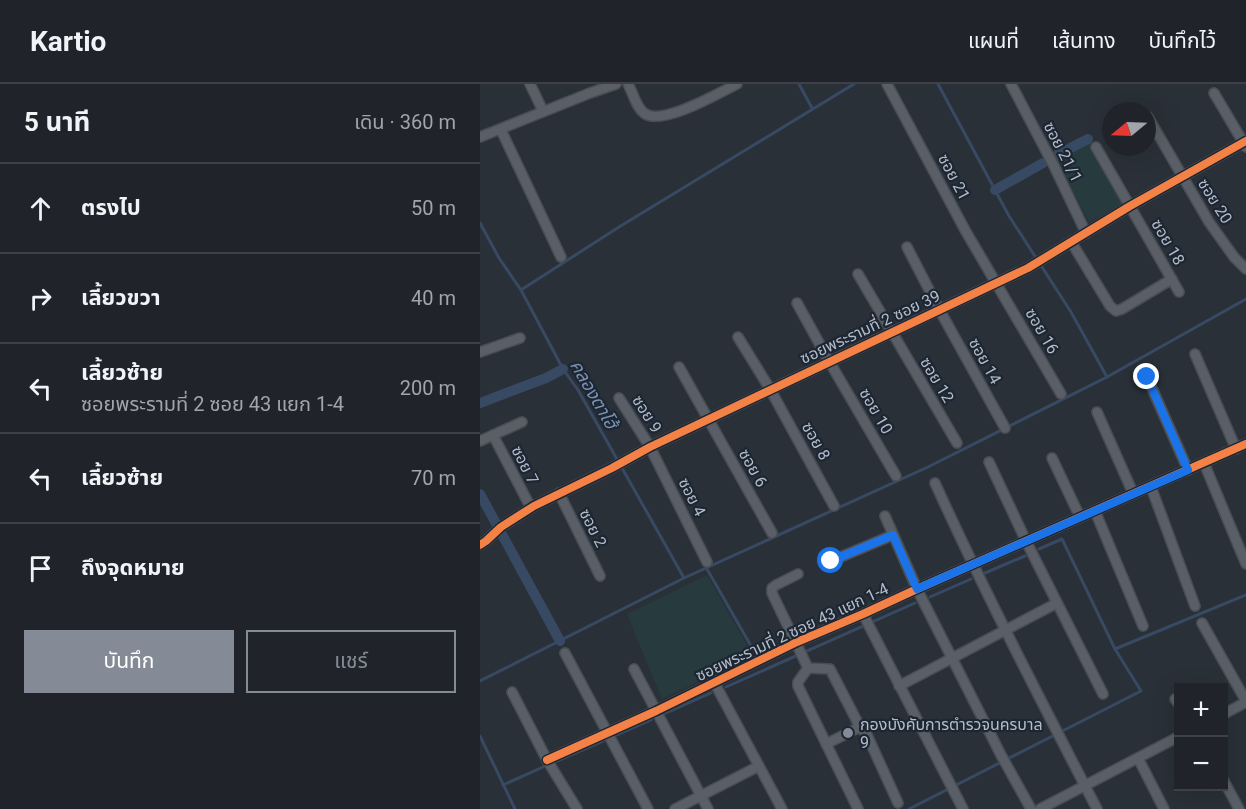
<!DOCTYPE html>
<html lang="th">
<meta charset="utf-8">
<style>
body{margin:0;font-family:Roboto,"Noto Sans Thai",sans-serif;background:#2d3036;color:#f1f3f6}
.controls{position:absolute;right:18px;bottom:18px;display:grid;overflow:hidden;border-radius:0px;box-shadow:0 6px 24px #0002}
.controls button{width:54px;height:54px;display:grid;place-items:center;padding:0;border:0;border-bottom:2px solid #3d4147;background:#20242a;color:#f1f3f6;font:30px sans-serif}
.compass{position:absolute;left:622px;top:18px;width:54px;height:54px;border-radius:50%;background:#20242a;box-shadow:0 6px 24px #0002;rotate:251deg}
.stop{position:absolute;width:18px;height:18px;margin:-14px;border:4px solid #1a73e8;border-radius:50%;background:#fff}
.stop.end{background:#1a73e8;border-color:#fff;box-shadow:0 2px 6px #0008}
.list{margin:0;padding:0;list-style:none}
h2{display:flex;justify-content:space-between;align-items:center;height:78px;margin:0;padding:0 24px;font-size:26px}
h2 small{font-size:20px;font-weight:400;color:#a2a4a8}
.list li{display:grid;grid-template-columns:39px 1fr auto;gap:18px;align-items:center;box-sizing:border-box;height:90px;padding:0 24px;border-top:2px solid #3d4147}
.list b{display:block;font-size:22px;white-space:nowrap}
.list p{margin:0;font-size:20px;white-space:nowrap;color:#a2a4a8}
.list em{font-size:20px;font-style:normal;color:#a2a4a8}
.actions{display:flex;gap:12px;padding:18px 24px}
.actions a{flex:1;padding:14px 0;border:2px solid #848b96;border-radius:0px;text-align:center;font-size:21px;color:#848b96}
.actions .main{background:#848b96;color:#fff}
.icon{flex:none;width:33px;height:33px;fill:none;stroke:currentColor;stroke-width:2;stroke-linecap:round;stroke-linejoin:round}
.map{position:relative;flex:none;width:766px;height:725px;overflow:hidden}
header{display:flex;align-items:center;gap:36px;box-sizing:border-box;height:84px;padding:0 30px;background:#20242a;border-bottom:2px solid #3d4147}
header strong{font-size:28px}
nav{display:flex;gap:33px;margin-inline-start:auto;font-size:21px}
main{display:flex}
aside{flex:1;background:#20242a}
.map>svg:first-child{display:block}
</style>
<header>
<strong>Kartio</strong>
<nav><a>แผนที่</a><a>เส้นทาง</a><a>บันทึกไว้</a></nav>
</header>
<main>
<aside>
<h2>5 นาที<small>เดิน · 360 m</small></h2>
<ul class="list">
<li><svg class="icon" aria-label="ahead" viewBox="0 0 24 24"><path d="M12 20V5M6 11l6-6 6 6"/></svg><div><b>ตรงไป</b></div><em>50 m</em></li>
<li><svg class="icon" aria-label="right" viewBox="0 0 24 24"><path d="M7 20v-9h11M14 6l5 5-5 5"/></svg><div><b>เลี้ยวขวา</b></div><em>40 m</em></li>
<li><svg class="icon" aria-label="left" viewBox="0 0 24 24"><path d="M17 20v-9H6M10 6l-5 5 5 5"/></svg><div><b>เลี้ยวซ้าย</b><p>ซอยพระรามที่ 2 ซอย 43 แยก 1-4</p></div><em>200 m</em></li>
<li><svg class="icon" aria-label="left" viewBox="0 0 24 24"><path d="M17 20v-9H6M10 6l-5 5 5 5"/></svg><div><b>เลี้ยวซ้าย</b></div><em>70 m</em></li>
<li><svg class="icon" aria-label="arrive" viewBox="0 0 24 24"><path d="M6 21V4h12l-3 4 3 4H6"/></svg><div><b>ถึงจุดหมาย</b></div></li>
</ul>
<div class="actions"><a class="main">บันทึก</a><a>แชร์</a></div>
</aside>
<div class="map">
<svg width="766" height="725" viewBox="0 0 766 725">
<rect width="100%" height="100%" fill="#2a3038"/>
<g fill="#273a3e">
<path d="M 611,57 L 644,119 L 609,138 L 576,75 Z"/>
<path d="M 227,491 L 273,572 L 182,615 L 147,530 Z"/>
</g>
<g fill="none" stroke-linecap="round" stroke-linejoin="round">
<g stroke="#384963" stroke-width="3">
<path d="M 319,0 L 332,24"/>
<path d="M 458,0 L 529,132 L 591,228 L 627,293"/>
<path d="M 0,139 L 19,174 L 41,206 L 83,285 L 98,306 L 204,494"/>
<path d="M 41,206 L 139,143 L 374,0"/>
<path d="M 227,485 L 275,569"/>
<path d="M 505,489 L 545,472"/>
<path d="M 450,513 L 491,495"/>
<path d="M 635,565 L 766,511"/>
<path d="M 0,597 L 204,494 L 448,383 L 627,293 L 766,215"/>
<path d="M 246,603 L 435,519"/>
<path d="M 186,629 L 231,609"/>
<path d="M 137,651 L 171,636"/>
<path d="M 0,652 L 35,725"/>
<path d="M 77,677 L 123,657"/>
<path d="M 23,701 L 63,683"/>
<path d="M 429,725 L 661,607 L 635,565 L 582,455 L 559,465"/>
</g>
<g stroke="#384963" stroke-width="10">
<path d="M 577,71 L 608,55"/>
<path d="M 515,106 L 563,79"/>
<path d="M 0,319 L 66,294 L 83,285"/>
<path d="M 0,410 L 80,557"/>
</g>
<defs>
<g id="street">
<path d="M 50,0 L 63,27"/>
<path d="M 148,0 C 153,9 156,23 164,29 C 181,43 239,9 257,0"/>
<path d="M 407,0 L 485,146 L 581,310"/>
<path d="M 531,0 L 574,82 L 606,149"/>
<path d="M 734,9 L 766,63"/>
<path d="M 668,33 L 729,138 L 754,173 L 766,185"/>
<path d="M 21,46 L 81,173"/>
<path d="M 0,53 L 110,9 L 136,0"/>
<path d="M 616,63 L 699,208"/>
<path d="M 592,159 L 630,222 L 636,227 L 642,225 L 692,195"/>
<path d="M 427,163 L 459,225 L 525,344"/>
<path d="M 378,190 L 477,359"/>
<path d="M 317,219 L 349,277 L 416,392"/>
<path d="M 258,253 L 290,305 L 354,422"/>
<path d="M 0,268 L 40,254"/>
<path d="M 715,270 L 756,365"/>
<path d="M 199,283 L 292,449"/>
<path d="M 667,293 L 708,386"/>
<path d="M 139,314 L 170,363 L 227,478"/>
<path d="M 617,328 L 653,409"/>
<path d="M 13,351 L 51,424"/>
<path d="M 0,357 L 42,338"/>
<path d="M 572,374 L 600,433"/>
<path d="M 509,378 L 546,457 L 623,610"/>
<path d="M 724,379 L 766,480"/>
<path d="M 455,399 C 505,509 561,617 617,725"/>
<path d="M 671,403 L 715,522"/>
<path d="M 79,409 L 120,492"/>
<path d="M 615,427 L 663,542"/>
<path d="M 405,432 L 437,505 L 521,671 L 551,725"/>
<path d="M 0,461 L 6,457 L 21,443 L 54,422 L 132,384 L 170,363 L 548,184 L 650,122 L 766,57"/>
<path d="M 351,477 L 413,451"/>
<path d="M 318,490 L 296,501 L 292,504 L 292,509 L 328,584 L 350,585 L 380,643 L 387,651 L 418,719"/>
<path d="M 383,530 L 483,725"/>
<path d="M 722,539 L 766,617"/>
<path d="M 85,569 L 168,725"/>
<path d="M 328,584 L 318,598 L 318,602 L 378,725"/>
<path d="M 154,585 L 228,725"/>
<path d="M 234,598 L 302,725"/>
<path d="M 419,602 L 577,519"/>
<path d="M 32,608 L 67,676 L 97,725"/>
<path d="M 695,615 L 698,619"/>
<path d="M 744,630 L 766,618"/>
<path d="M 346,660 L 380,643"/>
<path d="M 658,674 L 684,725"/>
<path d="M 67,676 L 176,627 L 317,558 L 383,530 L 437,505 L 766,360"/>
<path d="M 744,697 L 759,725"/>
<path d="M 195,725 L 279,682"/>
<path d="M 560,725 L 698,653"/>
</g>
</defs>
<use href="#street" stroke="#484c53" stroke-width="12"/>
<use href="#street" stroke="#5a5e66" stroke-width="9"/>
<defs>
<g id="cycleway">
<path d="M 0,461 L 6,457 L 21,443 L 54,422 L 132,384 L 170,363 L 548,184 L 650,122 L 766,57"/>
<path d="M 67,676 L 176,627 L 317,558 L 383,530 L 437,505 L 766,360"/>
</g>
</defs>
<use href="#cycleway" stroke="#1d2633" stroke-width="11"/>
<use href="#cycleway" stroke="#f48246" stroke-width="8"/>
</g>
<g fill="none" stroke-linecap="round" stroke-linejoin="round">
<path stroke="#1a73e8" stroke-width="8" d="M 351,477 L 413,451 L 437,505 L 708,386 L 667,293"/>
</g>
<circle fill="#848b96" stroke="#1d2633" stroke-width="2" cx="368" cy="649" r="6"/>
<g text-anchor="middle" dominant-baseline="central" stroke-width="4.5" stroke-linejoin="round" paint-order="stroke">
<g font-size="16" fill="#b4bcc9" stroke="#1d2633">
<text transform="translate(583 68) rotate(63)">ซอย 21/1</text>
<text transform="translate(474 93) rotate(62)">ซอย 21</text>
<text transform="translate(735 117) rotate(58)">ซอย 20</text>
<text transform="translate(688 158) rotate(60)">ซอย 18</text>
<text transform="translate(390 243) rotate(-25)">ซอยพระรามที่ 2 ซอย 39</text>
<text transform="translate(562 247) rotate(60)">ซอย 16</text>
<text transform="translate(505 277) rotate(61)">ซอย 14</text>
<text transform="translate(457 296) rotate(59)">ซอย 12</text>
<text transform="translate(396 327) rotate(60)">ซอย 10</text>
<text transform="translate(167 330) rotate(58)">ซอย 9</text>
<text transform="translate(336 357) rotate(61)">ซอย 8</text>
<text transform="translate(45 381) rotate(63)">ซอย 7</text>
<text transform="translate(273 384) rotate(61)">ซอย 6</text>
<text transform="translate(212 413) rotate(63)">ซอย 4</text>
<text transform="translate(113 444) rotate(63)">ซอย 2</text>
<text transform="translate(312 548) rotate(-25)">ซอยพระรามที่ 2 ซอย 43 แยก 1-4</text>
</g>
<g font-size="16" fill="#b4bcc9" stroke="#1d2633" text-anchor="start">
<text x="380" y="640">กองบังคับการตำรวจนครบาล<tspan x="380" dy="18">9</tspan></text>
</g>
<g font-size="18" font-style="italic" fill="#7c92b1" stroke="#1d2633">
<text transform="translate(114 310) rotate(60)">คลองตาโฮ้</text>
</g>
</g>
</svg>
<div class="controls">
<button>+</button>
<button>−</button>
</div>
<svg class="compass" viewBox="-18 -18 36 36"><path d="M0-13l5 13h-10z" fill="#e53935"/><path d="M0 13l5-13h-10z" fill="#a2a4a8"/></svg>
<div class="stop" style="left:351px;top:477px"></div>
<div class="stop end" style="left:667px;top:293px"></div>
</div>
</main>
